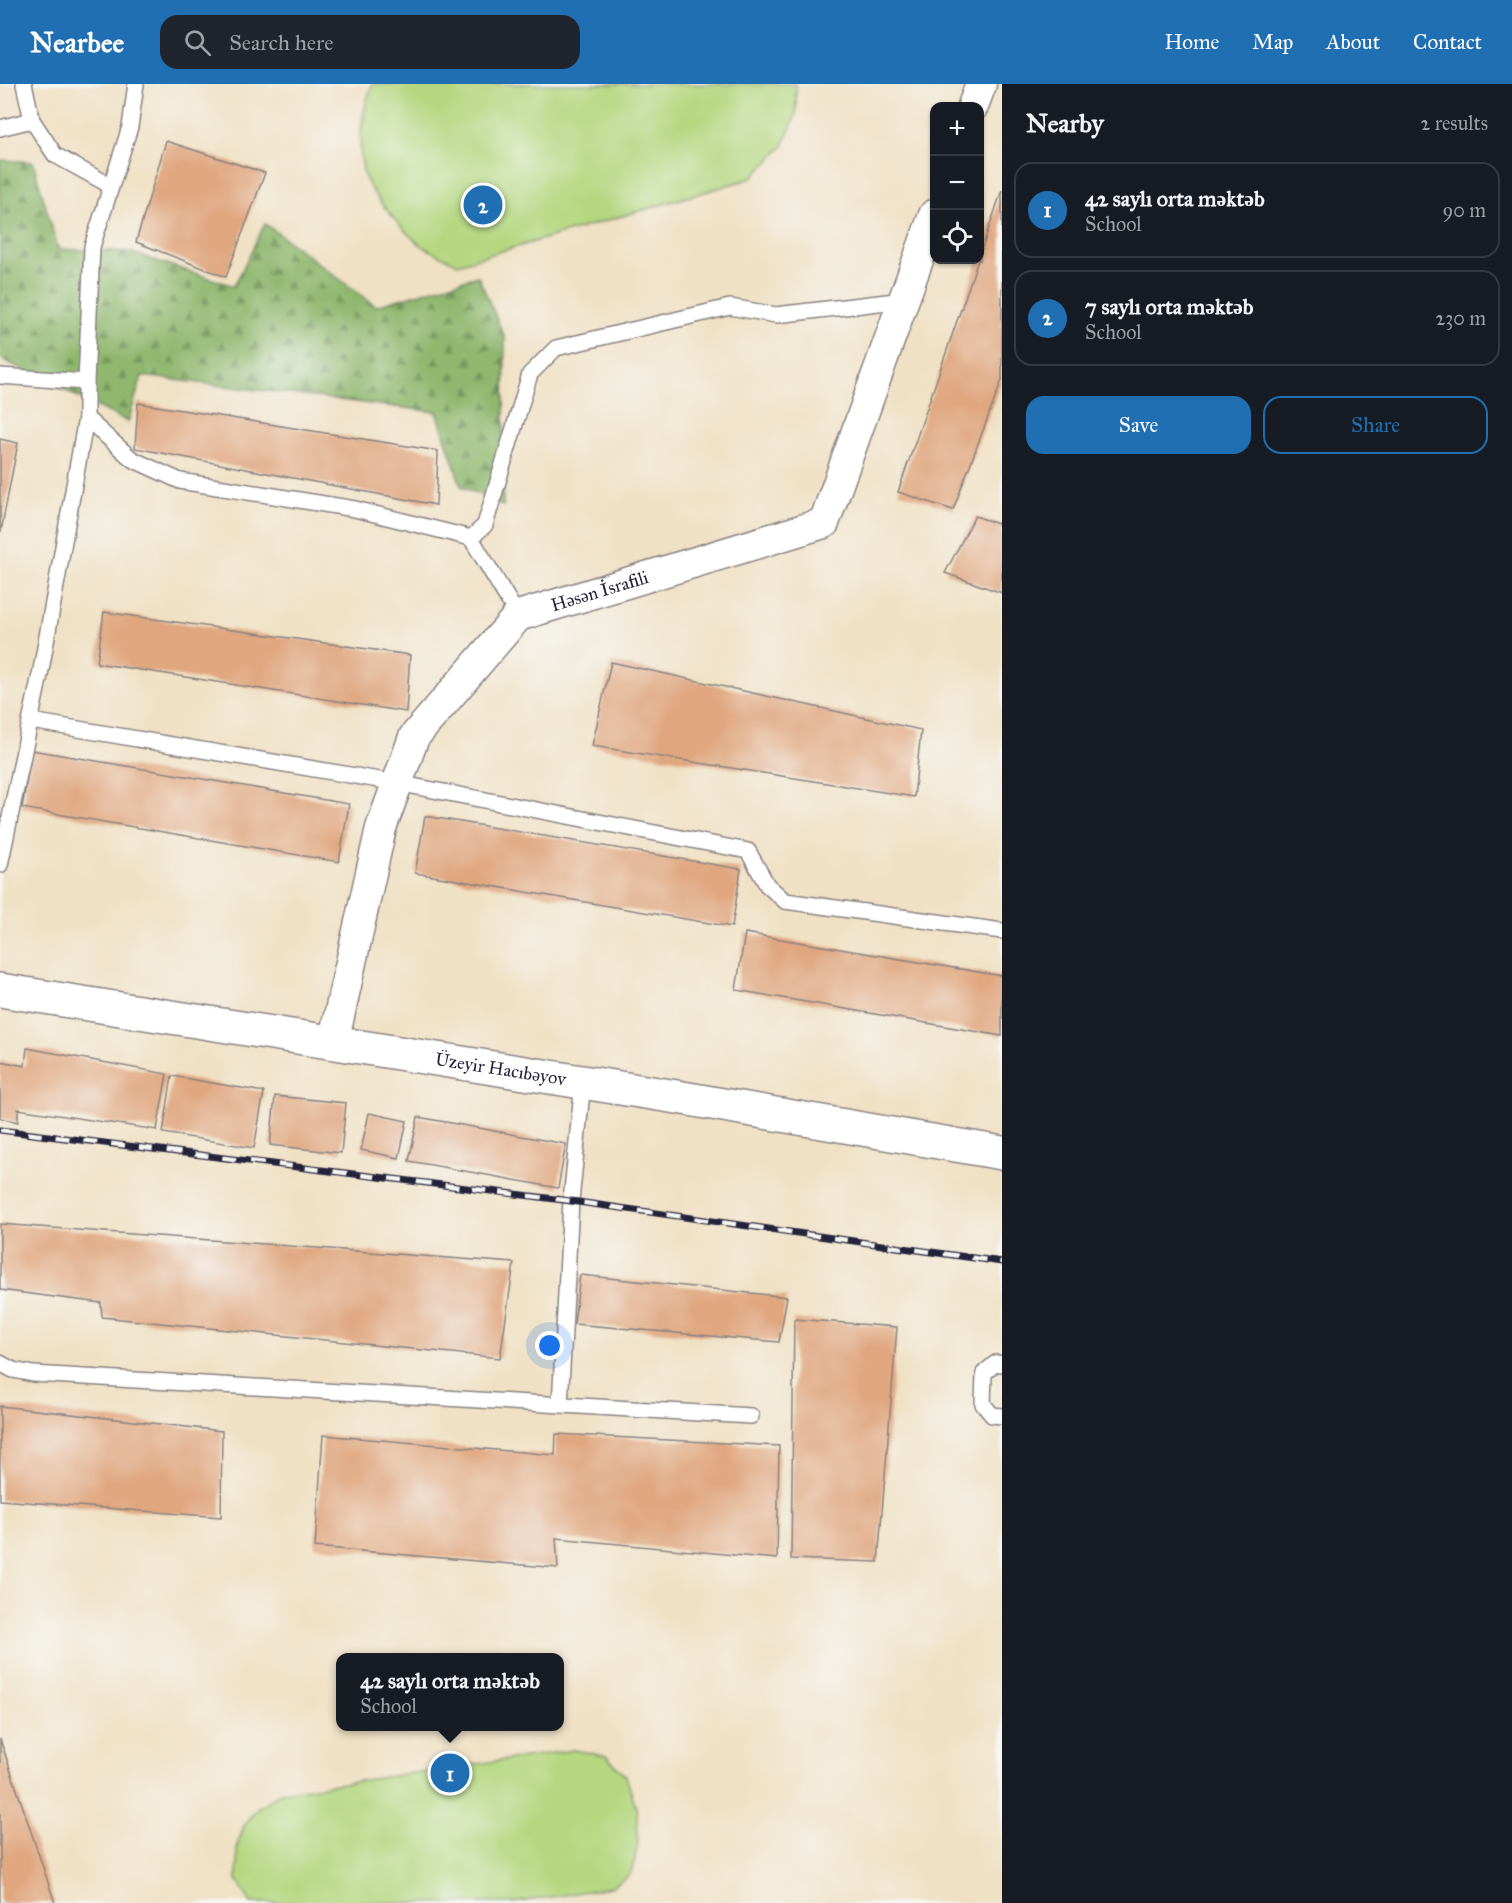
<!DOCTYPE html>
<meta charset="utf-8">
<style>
body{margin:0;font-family:"IM FELL Great Primer",serif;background:#20242c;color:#f1f3f6}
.controls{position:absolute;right:18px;top:18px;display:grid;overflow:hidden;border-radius:12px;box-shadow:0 2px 4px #0004}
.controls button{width:54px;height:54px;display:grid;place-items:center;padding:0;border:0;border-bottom:2px solid #363941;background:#171b24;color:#f1f3f6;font:30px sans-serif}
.you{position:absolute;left:550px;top:1262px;width:21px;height:21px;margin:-15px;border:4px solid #fff;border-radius:50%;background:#1a73e8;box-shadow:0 0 0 9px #1a73e833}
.badge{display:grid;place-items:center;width:39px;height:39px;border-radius:50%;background:#1f6fb2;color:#fff;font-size:20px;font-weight:700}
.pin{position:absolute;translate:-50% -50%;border:3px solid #fff;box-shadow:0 2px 6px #0006}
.popup{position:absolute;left:336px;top:1569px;width:228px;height:78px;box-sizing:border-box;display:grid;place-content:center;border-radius:12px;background:#171b24;filter:drop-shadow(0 2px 4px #0005);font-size:20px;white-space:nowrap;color:#9ea1a6}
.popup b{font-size:22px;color:#f1f3f6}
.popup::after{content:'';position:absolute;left:50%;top:100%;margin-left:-12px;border:12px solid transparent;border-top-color:#171b24}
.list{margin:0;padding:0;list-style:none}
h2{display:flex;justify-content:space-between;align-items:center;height:78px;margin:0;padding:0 24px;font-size:26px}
h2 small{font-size:20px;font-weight:400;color:#9ea1a6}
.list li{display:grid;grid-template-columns:39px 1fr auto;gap:18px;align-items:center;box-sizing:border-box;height:96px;margin:0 12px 12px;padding:0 12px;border:2px solid #363941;border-radius:18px}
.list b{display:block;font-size:22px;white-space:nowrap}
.list p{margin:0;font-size:20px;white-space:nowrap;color:#9ea1a6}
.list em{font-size:20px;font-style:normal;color:#9ea1a6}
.actions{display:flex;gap:12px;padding:18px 24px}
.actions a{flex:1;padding:14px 0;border:2px solid #1f6fb2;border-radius:18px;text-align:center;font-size:21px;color:#1f6fb2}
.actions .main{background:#1f6fb2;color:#fff}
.icon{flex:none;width:33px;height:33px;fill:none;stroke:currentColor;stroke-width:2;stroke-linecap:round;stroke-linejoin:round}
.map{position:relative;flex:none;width:1002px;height:1819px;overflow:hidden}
header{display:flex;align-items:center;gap:36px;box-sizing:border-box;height:84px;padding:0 30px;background:#1f6fb2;color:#fff}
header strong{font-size:28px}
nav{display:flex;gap:33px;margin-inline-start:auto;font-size:21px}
.search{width:420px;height:54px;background:#20242c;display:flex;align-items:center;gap:15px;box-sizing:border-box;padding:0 21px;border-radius:18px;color:#9ea1a6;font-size:22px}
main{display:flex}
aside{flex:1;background:#171b24}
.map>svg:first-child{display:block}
</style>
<header>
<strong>Nearbee</strong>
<div class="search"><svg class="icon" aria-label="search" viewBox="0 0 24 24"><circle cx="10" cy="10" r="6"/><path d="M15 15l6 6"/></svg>Search here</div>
<nav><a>Home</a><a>Map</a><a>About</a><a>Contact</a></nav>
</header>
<main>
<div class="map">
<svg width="1002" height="1819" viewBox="0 0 1002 1819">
<defs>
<pattern id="forest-firs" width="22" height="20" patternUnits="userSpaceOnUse" patternTransform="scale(1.5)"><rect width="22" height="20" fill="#8fb86e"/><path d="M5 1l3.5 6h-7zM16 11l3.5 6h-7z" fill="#74955c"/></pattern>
</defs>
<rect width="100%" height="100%" fill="#f6f6f2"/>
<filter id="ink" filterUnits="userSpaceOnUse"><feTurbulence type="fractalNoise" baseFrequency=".0167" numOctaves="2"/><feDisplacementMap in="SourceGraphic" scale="12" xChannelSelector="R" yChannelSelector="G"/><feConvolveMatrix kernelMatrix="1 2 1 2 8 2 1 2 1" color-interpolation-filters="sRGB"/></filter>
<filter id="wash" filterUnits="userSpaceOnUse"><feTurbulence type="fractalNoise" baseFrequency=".008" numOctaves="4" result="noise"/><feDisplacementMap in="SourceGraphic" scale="24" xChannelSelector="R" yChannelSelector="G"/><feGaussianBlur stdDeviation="1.35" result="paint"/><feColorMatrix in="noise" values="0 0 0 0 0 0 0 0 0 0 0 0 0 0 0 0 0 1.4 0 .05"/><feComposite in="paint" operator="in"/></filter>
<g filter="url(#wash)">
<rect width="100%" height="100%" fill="#f0e1c4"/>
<path fill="url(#forest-firs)" stroke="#586d54" stroke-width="1.5" d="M 0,76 L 33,78 L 58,165 L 129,168 L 234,202 L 265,140 L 376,222 L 478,192 L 505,254 L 503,422 L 461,402 L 437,328 L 142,292 L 128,338 L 0,274 Z"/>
<g fill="#b4d77f" stroke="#6b7c5d" stroke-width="1.5">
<path d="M 372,0 L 796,0 L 796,30 L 783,62 L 752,94 L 458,180 C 446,174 432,169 421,161 C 406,151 369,108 364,90 C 357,61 362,28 372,0 Z"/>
<path d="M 574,1666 L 606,1672 L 626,1692 L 637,1727 L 638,1756 L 635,1775 L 630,1791 L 611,1803 L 514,1819 L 251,1819 L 237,1796 L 237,1762 L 245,1739 L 257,1724 L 281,1708 Z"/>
</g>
<g id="blocks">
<g fill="#e0a67e">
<path d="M 166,57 L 265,89 L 226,193 L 136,158 Z"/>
<path d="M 1002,106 L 1002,296 L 953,426 L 898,408 L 978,176 L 980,176 L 980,170 Z"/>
<path d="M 138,319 L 438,367 L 436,421 L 135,364 Z"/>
<path d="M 0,355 L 18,359 L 1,447 L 0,447 Z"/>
<path d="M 975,432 L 1002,441 L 1002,509 L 945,489 Z"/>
<path d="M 104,528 L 410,571 L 406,628 L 97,579 Z"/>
<path d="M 611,578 L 921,646 L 914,713 L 592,662 Z"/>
<path d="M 32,666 L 349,720 L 339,778 L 22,724 Z"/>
<path d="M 425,732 L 741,785 L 732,843 L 415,789 Z"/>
<path d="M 745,849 L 1002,892 L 1002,952 L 736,906 Z"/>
<path d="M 27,964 L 167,990 L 157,1046 L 18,1025 L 18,1038 L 0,1034 L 0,977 L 25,982 Z"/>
<path d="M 172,992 L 264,1008 L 254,1064 L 163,1049 Z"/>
<path d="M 275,1012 L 346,1019 L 341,1069 L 270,1061 Z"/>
<path d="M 369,1029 L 407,1037 L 399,1074 L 361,1066 Z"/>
<path d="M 418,1033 L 566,1060 L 558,1104 L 409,1077 Z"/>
<path d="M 0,1140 L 514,1179 L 500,1274 L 102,1233 L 101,1219 L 0,1206 Z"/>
<path d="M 580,1191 L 787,1213 L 779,1258 L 574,1240 Z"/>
<path d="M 794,1235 L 897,1243 L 878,1478 L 791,1475 Z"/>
<path d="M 0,1322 L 222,1347 L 221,1433 L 0,1416 Z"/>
<path d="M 556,1350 L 779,1362 L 777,1475 L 556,1454 L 558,1484 L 315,1463 L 323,1351 L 555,1371 Z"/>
<path d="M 0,1655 L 55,1819 L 0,1819 Z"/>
</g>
</g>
</g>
<g filter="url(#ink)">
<use href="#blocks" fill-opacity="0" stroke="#898280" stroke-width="1.5"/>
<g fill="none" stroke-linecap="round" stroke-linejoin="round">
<defs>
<g id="lane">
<path d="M 24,0 L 32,36 L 55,71 L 111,102"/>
<path d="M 0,44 L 32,36"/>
<path d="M 0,292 L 86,298"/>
<path d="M 86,334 L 132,375 L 180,397 L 355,425 L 471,454 L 518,532"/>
<path d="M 471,454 L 485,441 L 530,290 L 556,264 L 730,223 L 776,231 L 904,216"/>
<path d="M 31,637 L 397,699 L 748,767 L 767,801 L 785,817 L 1002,847"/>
<path d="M 0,781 L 41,586 L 86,334 L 86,298 L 92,163 L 130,43 L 136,0"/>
<path d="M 0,1279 L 13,1286 L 33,1290 L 751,1332"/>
<path d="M 1002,1280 L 996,1279 L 984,1289 L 983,1320 L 992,1331 L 1002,1332"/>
<path d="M 560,1321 L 571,1117 L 583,998"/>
</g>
<g id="street">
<path d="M 973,22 L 981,0"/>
<path id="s1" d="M 333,959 L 381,744 L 414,653 L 518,532 L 824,439 L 934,131"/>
</g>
<g id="secondary">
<path id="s2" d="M 0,906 L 677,1013 L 1002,1069"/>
</g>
</defs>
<use href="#lane" stroke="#898280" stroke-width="18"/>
<use href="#street" stroke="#898280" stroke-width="33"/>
<use href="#secondary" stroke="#898280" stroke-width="36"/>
<use href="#lane" stroke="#fff" stroke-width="15"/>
<use href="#street" stroke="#fff" stroke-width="30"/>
<use href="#secondary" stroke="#fff" stroke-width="33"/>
<defs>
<path id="rail" d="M 0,1046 L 571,1117 L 1002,1178"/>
</defs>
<use href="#rail" stroke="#22223b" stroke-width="7"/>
<use href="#rail" stroke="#f6f6f2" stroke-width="4.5" stroke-dasharray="14" stroke-linecap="butt"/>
</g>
</g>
<g text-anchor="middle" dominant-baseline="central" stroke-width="5" stroke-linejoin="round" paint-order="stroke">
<g font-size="18" fill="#22223b" stroke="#f6f6f2">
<text stroke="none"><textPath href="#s1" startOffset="562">Həsən İsrafili</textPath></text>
<text stroke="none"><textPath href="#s2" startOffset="507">Üzeyir Hacıbəyov</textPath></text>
</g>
</g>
</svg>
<div class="controls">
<button>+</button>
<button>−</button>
<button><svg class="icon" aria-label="locate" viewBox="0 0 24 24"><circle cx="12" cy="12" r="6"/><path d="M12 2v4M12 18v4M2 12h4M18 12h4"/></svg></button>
</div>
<div class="you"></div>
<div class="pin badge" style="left:450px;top:1689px">1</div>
<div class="popup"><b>42 saylı orta məktəb</b>School</div>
<div class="pin badge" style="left:483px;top:121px">2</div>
</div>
<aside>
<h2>Nearby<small>2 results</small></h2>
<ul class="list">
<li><span class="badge">1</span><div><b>42 saylı orta məktəb</b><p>School</p></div><em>90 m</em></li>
<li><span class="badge">2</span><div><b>7 saylı orta məktəb</b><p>School</p></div><em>230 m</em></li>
</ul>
<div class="actions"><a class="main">Save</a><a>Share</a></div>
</aside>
</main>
